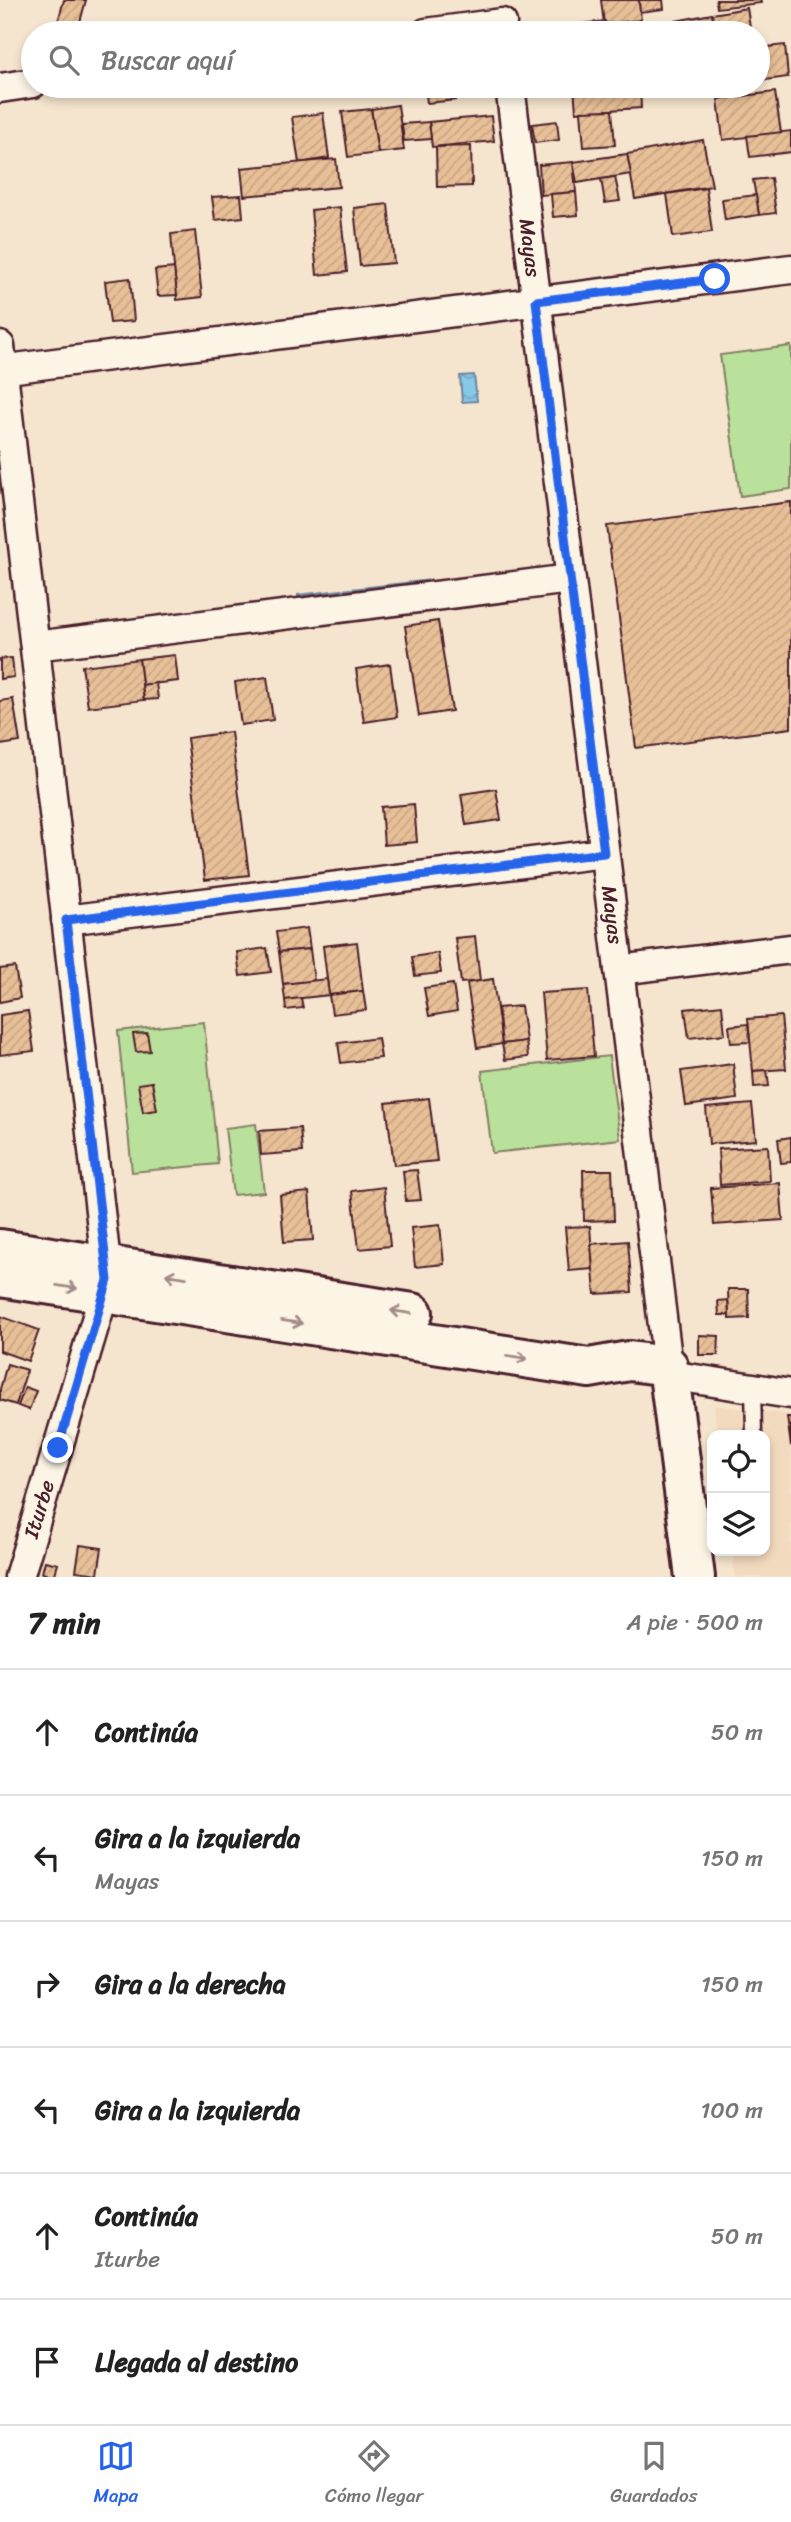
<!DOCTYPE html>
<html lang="es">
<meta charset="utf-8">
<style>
body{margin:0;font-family:Sriracha,sans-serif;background:#f6f6f6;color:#222}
.controls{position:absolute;right:21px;bottom:21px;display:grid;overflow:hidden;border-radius:14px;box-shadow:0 4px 10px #0003}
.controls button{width:63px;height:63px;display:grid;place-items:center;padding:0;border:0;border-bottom:2px solid #e0e0e0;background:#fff;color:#222;font:35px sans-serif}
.stop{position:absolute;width:21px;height:21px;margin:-16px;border:5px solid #2563eb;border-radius:50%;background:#fff}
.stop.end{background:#2563eb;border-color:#fff;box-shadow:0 2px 7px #0008}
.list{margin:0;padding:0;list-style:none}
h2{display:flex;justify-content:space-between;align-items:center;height:91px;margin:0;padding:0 28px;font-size:30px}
h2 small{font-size:23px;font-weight:400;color:#767676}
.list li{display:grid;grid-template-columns:46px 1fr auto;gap:21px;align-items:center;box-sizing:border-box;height:126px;padding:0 28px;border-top:2px solid #e0e0e0}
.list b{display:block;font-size:26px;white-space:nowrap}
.list p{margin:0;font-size:23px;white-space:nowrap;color:#767676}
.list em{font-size:23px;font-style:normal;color:#767676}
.icon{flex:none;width:38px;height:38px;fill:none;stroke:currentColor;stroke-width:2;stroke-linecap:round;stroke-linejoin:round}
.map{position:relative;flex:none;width:791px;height:1577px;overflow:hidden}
.search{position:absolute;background:#fff;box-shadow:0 4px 10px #0003;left:21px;right:21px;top:21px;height:77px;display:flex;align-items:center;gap:18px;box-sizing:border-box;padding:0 24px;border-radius:38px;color:#767676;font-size:26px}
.sheet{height:847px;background:#fff}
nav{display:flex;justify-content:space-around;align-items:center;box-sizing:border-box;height:98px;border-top:2px solid #e0e0e0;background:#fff;font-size:19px;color:#767676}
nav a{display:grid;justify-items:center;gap:4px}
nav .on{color:#2563eb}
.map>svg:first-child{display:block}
</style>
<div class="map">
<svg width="791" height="1577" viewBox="0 0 791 1577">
<defs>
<pattern id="water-waves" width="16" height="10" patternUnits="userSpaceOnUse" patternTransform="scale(1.75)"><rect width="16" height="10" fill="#86c9e7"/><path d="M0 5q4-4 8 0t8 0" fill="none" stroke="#75acc6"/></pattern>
<pattern id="building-hatch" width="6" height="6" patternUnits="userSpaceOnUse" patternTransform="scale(1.75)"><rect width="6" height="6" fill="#e8c098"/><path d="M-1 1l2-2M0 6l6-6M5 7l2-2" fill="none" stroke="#c8a583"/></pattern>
</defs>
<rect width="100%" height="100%" fill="#f6e5ce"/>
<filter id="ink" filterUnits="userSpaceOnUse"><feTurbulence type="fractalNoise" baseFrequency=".0143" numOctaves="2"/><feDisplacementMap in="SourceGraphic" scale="14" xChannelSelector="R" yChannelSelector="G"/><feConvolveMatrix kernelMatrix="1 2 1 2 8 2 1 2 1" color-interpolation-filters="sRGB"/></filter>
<g filter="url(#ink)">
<path fill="#f2dabe" d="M 714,1405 L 791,1415 L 791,1577 L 735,1577 L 732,1551 L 765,1551 L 765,1435 L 717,1435 Z"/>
<g fill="#bae19c" stroke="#828064" stroke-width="2">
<path d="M 791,346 L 791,489 L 740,496 L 720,355 Z"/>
<path d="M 204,1022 L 218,1164 L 132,1172 L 118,1031 Z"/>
<path d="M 609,1056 L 620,1139 L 492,1153 L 482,1071 Z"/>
<path d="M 256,1124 L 264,1192 L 233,1195 L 225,1128 Z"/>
</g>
<g fill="url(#water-waves)" stroke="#6e859c" stroke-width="2">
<path d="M 474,375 L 477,401 L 462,402 L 460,376 Z"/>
<path d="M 431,580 L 432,582 L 298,597 L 298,595 Z"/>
</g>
<g fill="url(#building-hatch)" stroke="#4a1f2b" stroke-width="2">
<path d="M 64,0 L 86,0 L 77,33 L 55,32 Z"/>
<path d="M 601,0 L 639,0 L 641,20 L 604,24 Z"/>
<path d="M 639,0 L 663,0 L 664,9 L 640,12 Z"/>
<path d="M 716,0 L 760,0 L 761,3 L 717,8 Z"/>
<path d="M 747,8 L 751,33 L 716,33 L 712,14 Z"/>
<path d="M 712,14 L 715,31 L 672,33 L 670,22 Z"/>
<path d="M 605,21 L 606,33 L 554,33 L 553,27 Z"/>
<path d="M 785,45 L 788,77 L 758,81 L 758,48 Z"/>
<path d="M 312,86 L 330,86 L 331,94 L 313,96 Z"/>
<path d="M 425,86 L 455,86 L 456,100 L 427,103 Z"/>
<path d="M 574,86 L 640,86 L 641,108 L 576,112 Z"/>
<path d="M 775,92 L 781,133 L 723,140 L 718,99 Z"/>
<path d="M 398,105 L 404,150 L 378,153 L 371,109 Z"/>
<path d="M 371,109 L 378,153 L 348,157 L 342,112 Z"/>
<path d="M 612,110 L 615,145 L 584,147 L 581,111 Z"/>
<path d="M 323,113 L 329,158 L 299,163 L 292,117 Z"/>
<path d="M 491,116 L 494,141 L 432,147 L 429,122 Z"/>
<path d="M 557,121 L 559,140 L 535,143 L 532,124 Z"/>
<path d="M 429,122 L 431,139 L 404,141 L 402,124 Z"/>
<path d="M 791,131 L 791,152 L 750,157 L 747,136 Z"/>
<path d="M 703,140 L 712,186 L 635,199 L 627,154 Z"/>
<path d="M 471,146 L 472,186 L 437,187 L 436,147 Z"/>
<path d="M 627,154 L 631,174 L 577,183 L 573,162 Z"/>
<path d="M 336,159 L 339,187 L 244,196 L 241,168 Z"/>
<path d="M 573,162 L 576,192 L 541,195 L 539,165 Z"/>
<path d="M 615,177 L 620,201 L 605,203 L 601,179 Z"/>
<path d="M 771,178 L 776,213 L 759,215 L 753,180 Z"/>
<path d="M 706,188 L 712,232 L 673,237 L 667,194 Z"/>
<path d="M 576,192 L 578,215 L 553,217 L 551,194 Z"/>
<path d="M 241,195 L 243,217 L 215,220 L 212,197 Z"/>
<path d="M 756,195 L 759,215 L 725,220 L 722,199 Z"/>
<path d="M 388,204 L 394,263 L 360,266 L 354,208 Z"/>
<path d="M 340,207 L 347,272 L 317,275 L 311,210 Z"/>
<path d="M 195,231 L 202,297 L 177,300 L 171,234 Z"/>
<path d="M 174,268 L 177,295 L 158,296 L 155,270 Z"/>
<path d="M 130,278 L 134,321 L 110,323 L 105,281 Z"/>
<path d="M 791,502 L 791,728 L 636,748 L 607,526 Z"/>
<path d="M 438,621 L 452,711 L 419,716 L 405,626 Z"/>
<path d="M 175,655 L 178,681 L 142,685 L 139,659 Z"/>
<path d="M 12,658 L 14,677 L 0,679 L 0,659 Z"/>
<path d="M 139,659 L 144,700 L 88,707 L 82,666 Z"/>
<path d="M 390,664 L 397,717 L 364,722 L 356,669 Z"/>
<path d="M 267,677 L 273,720 L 241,725 L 235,682 Z"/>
<path d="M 156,683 L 158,699 L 144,700 L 142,685 Z"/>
<path d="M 13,699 L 20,742 L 0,745 L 0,701 Z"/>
<path d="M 231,732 L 249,875 L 205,880 L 187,738 Z"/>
<path d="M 496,789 L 501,820 L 466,825 L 461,794 Z"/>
<path d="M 414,804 L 417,842 L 384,845 L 381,807 Z"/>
<path d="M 307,928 L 310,949 L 279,952 L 276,932 Z"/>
<path d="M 475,936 L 480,981 L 461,983 L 455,938 Z"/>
<path d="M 357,942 L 363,991 L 329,995 L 323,946 Z"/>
<path d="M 267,948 L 271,972 L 240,976 L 237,952 Z"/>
<path d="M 310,949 L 314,981 L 283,984 L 279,952 Z"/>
<path d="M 438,953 L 441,973 L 415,976 L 412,957 Z"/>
<path d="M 15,967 L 20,998 L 0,1002 L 0,969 Z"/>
<path d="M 327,979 L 329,995 L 285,1000 L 283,984 Z"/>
<path d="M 493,979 L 502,1044 L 477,1048 L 467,983 Z"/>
<path d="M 453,984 L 457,1011 L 429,1016 L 424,988 Z"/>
<path d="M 588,990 L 594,1056 L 547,1060 L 541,993 Z"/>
<path d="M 363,991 L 366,1010 L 332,1014 L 329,995 Z"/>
<path d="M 301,998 L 303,1008 L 286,1010 L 285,1000 Z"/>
<path d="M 722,1005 L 725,1034 L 689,1038 L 685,1009 Z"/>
<path d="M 521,1006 L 526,1041 L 502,1044 L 498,1008 Z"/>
<path d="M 28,1011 L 34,1051 L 0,1055 L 0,1015 Z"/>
<path d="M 781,1016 L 786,1069 L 753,1071 L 748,1019 Z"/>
<path d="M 748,1024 L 750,1042 L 731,1043 L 729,1026 Z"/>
<path d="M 147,1033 L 150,1051 L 136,1052 L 133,1034 Z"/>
<path d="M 378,1038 L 381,1058 L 341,1063 L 338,1043 Z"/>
<path d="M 526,1041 L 528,1057 L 505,1060 L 502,1044 Z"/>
<path d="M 733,1064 L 737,1099 L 686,1106 L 681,1071 Z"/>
<path d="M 767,1070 L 769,1086 L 754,1087 L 753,1071 Z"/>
<path d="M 152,1082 L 157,1110 L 143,1112 L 138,1084 Z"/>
<path d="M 429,1098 L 437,1161 L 394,1165 L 386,1103 Z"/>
<path d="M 752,1104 L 756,1140 L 709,1144 L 706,1108 Z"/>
<path d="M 300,1128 L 302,1152 L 261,1155 L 259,1131 Z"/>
<path d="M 791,1137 L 791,1162 L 781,1163 L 778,1139 Z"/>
<path d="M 768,1146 L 770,1181 L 720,1185 L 718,1149 Z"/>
<path d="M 417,1170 L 421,1200 L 406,1201 L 403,1171 Z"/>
<path d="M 583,1170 L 612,1170 L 614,1220 L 584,1221 Z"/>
<path d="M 780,1183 L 783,1220 L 714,1225 L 711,1188 Z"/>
<path d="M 384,1187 L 390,1246 L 359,1249 L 352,1191 Z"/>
<path d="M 309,1192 L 313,1240 L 284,1242 L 280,1195 Z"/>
<path d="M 440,1225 L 444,1264 L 415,1267 L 411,1228 Z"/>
<path d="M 590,1226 L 593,1269 L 569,1271 L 565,1227 Z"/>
<path d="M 628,1241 L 632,1292 L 595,1294 L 591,1244 Z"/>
<path d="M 728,1289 L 748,1289 L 749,1318 L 729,1319 Z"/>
<path d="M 728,1300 L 729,1315 L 719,1315 L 718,1301 Z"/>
<path d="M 0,1316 L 39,1330 L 28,1361 L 0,1351 Z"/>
<path d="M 699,1335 L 719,1336 L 718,1355 L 699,1355 Z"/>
<path d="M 7,1364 L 27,1370 L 16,1405 L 0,1400 L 0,1389 Z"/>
<path d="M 25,1387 L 36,1391 L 29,1410 L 18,1406 Z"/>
<path d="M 787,1417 L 791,1417 L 791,1446 Z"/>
<path d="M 80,1545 L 102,1548 L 98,1574 L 76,1571 Z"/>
<path d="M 45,1561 L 58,1564 L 54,1577 L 42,1573 Z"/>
</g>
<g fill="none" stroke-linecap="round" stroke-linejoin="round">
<defs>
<path id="lane" d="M 753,1388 L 754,1435"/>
<g id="street">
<path d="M 426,33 L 502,23"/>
<path id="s1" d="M 510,86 L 668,1366"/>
<path d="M 0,88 L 33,83"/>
<path d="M 0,346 L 108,1280 L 19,1577"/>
<path d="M 0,370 L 791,269"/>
<path d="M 35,646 L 570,579"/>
<path d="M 66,920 L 604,853"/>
<path d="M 619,970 L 791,949"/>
<path d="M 669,1375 L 791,1394"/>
</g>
<g id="secondary">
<path d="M 0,1249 L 413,1313"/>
<path d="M 0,1277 L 589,1368 L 629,1361 L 668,1366 L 695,1577"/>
</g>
</defs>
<use href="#lane" stroke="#4a1f2b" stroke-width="19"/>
<use href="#street" stroke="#4a1f2b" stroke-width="33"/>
<use href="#secondary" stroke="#4a1f2b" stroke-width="44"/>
<use href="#lane" stroke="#fcf5e5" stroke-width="14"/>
<use href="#street" stroke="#fcf5e5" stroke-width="28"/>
<use href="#secondary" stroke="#fcf5e5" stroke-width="38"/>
</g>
<defs><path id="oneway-shaft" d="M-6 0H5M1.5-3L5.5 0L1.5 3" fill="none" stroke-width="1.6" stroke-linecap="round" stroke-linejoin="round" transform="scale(1.75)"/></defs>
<g stroke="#a38a88">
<use href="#oneway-shaft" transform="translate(176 1276) rotate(-171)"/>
<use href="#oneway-shaft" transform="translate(67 1287) rotate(9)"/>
<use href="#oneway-shaft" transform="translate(401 1312) rotate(-171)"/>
<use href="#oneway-shaft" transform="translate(292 1322) rotate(9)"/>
<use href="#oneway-shaft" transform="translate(517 1357) rotate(9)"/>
</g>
</g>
<g fill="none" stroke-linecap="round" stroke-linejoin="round" filter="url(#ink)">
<path stroke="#2563eb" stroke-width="9" d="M 58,1448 L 108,1280 L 66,920 L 604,853 L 536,301 L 715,279"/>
</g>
<g text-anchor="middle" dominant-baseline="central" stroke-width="7" stroke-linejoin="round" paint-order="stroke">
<g font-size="21" fill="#4a1f2b" stroke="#fcf5e5">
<text stroke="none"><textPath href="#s1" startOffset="163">Mayas</textPath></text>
<text stroke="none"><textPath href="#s1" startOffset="835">Mayas</textPath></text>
<text transform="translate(39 1509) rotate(-73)">Iturbe</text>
</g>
</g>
</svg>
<div class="controls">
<button><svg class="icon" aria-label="locate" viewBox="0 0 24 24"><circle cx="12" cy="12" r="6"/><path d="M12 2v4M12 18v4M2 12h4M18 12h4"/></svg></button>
<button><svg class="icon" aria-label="layers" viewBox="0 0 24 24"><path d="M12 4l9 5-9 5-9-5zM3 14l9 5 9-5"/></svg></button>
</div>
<div class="stop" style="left:715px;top:279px"></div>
<div class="stop end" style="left:58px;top:1448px"></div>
<div class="search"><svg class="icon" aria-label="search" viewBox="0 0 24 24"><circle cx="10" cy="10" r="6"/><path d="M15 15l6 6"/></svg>Buscar aquí</div>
</div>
<section class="sheet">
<h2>7 min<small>A pie · 500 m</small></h2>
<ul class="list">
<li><svg class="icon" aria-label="ahead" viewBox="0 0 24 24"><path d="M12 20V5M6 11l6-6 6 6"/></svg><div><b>Continúa</b></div><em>50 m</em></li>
<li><svg class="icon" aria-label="left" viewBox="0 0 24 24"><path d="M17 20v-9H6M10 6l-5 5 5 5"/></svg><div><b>Gira a la izquierda</b><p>Mayas</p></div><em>150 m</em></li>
<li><svg class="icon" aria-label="right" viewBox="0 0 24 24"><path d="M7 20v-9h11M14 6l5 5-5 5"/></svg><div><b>Gira a la derecha</b></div><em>150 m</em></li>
<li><svg class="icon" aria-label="left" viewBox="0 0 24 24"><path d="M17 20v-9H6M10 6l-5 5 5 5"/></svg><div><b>Gira a la izquierda</b></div><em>100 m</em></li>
<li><svg class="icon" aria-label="ahead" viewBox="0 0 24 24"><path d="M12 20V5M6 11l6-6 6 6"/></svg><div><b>Continúa</b><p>Iturbe</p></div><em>50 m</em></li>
<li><svg class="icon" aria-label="arrive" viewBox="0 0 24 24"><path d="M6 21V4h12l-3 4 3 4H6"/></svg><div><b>Llegada al destino</b></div></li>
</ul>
</section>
<nav>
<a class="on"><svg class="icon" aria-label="map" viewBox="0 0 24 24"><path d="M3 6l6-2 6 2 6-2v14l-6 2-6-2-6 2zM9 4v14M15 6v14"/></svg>Mapa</a>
<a><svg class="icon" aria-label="directions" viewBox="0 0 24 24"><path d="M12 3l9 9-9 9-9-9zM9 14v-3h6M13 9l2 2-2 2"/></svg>Cómo llegar</a>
<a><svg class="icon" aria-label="saved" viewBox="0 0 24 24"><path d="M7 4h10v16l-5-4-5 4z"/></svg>Guardados</a>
</nav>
